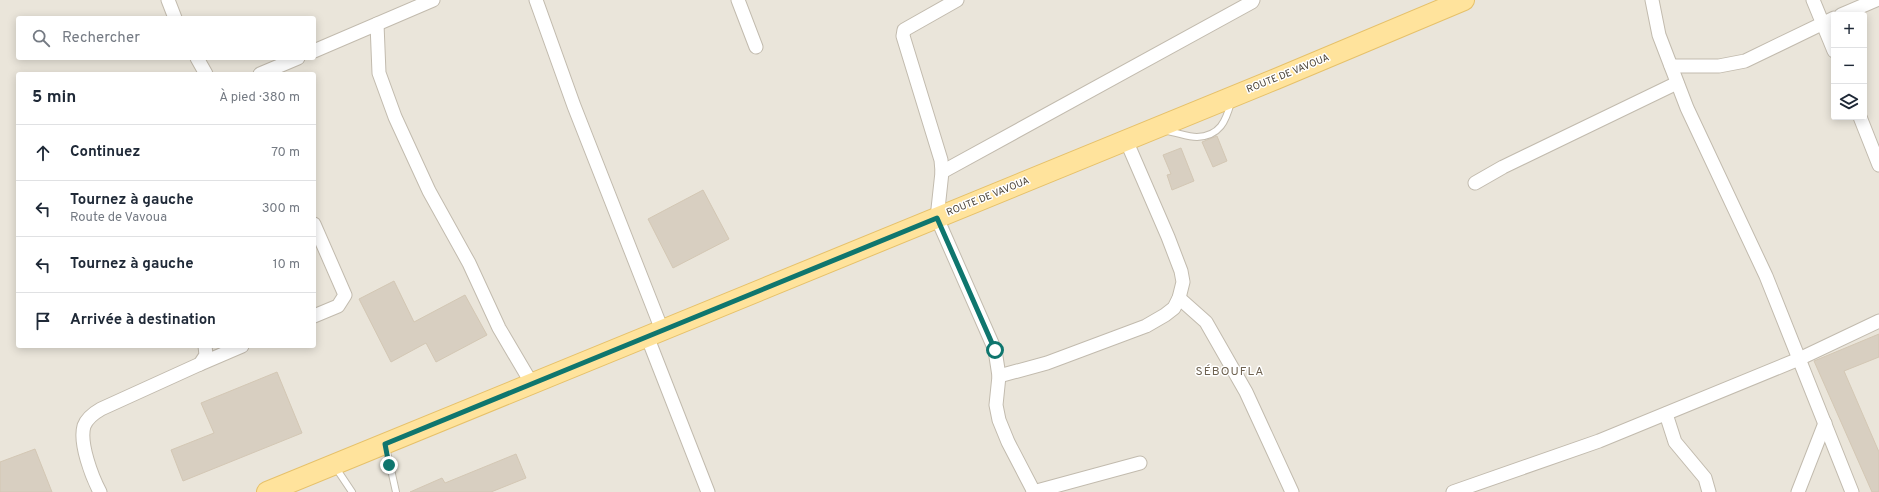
<!DOCTYPE html>
<html lang="fr">
<meta charset="utf-8">
<style>
body{margin:0;font-family:Overpass,sans-serif;background:#f2f2f3;color:#1f2937}
.controls{position:absolute;right:12px;top:12px;display:grid;overflow:hidden;border-radius:4px;box-shadow:0 2px 10px #0003}
.controls button{width:36px;height:36px;display:grid;place-items:center;padding:0;border:0;border-bottom:1px solid #e0e1e3;background:#fff;color:#1f2937;font:20px sans-serif}
.stop{position:absolute;width:12px;height:12px;margin:-9px;border:3px solid #0f766e;border-radius:50%;background:#fff}
.stop.end{background:#0f766e;border-color:#fff;box-shadow:0 1px 4px #0008}
.list{margin:0;padding:0;list-style:none}
h2{display:flex;justify-content:space-between;align-items:center;height:52px;margin:0;padding:0 16px;font-size:17px}
h2 small{font-size:13px;font-weight:400;color:#747a83}
.list li{display:grid;grid-template-columns:26px 1fr auto;gap:12px;align-items:center;box-sizing:border-box;height:56px;padding:0 16px;border-top:1px solid #e0e1e3}
.list b{display:block;font-size:15px;white-space:nowrap}
.list p{margin:0;font-size:13px;white-space:nowrap;color:#747a83}
.list em{font-size:13px;font-style:normal;color:#747a83}
.icon{flex:none;width:22px;height:22px;fill:none;stroke:currentColor;stroke-width:2;stroke-linecap:round;stroke-linejoin:round}
.map{position:relative;flex:none;width:1879px;height:492px;overflow:hidden}
.search{position:absolute;background:#fff;box-shadow:0 2px 10px #0003;left:16px;top:16px;width:300px;height:44px;display:flex;align-items:center;gap:10px;box-sizing:border-box;padding:0 14px;border-radius:4px;color:#747a83;font-size:15px}
.panel{position:absolute;background:#fff;box-shadow:0 2px 10px #0003;left:16px;top:72px;width:300px;height:276px;border-radius:4px}
.map>svg:first-child{display:block}
</style>
<div class="map">
<svg width="1879" height="492" viewBox="0 0 1879 492">
<rect width="100%" height="100%" fill="#f6f3ec"/>
<path fill="#eae5da" fill-rule="evenodd" d="M 0,0 L 1879,0 L 1879,492 L 0,492 ZM 1834,15 L 1864,15 L 1864,117 L 1834,117 ZM 18,18 L 314,18 L 314,58 L 18,58 ZM 18,74 L 314,74 L 314,346 L 18,346 Z"/>
<g fill="#d8cfc1" stroke="#d3c7b4">
<path d="M 1217,136 L 1227,161 L 1213,167 L 1202,142 Z"/>
<path d="M 1181,148 L 1194,181 L 1172,190 L 1167,175 L 1171,174 L 1163,155 Z"/>
<path d="M 703,190 L 729,239 L 673,268 L 648,219 Z"/>
<path d="M 394,281 L 414,322 L 465,295 L 487,335 L 436,362 L 426,343 L 391,362 L 359,299 Z"/>
<path d="M 1879,334 L 1879,357 L 1844,371 L 1879,452 L 1879,492 L 1872,492 L 1814,361 Z"/>
<path d="M 277,372 L 302,433 L 183,481 L 171,450 L 214,433 L 201,403 Z"/>
<path d="M 35,449 L 52,492 L 0,492 L 0,462 Z"/>
<path d="M 516,454 L 526,478 L 491,492 L 410,492 L 442,478 L 445,483 Z"/>
</g>
<g fill="none" stroke-linecap="round" stroke-linejoin="round">
<defs>
<g id="service">
<path d="M 1166,131 C 1176,132 1187,137 1197,137 C 1220,136 1226,121 1231,102"/>
<path d="M 386,447 L 396,492"/>
<path d="M 336,468 L 352,492"/>
</g>
<g id="minor">
<path d="M 168,0 L 175,18"/>
<path d="M 536,0 L 574,106 L 662,330"/>
<path d="M 738,0 L 756,47"/>
<path d="M 957,0 L 904,30 L 903,36 L 941,160 L 942,172 L 937,218 L 995,350 L 999,376 L 996,405 L 999,420 L 1008,442 L 1034,492"/>
<path d="M 1652,0 L 1659,35 L 1687,108 L 1766,276 L 1852,492"/>
<path d="M 1813,0 L 1834,51"/>
<path d="M 1841,15 L 1876,0"/>
<path d="M 377,24 L 379,73 L 395,117 L 429,191 L 469,263 L 499,328 L 532,384"/>
<path d="M 314,51 L 433,0"/>
<path d="M 197,58 L 206,74"/>
<path d="M 1671,66 L 1719,66 L 1745,61 L 1834,18"/>
<path d="M 260,74 L 298,58"/>
<path d="M 1860,117 L 1879,165"/>
<path d="M 942,172 L 1252,2 L 1253,0"/>
<path d="M 1475,183 L 1503,167 L 1677,83"/>
<path d="M 314,224 L 345,295 L 338,306 L 314,316"/>
<path d="M 1179,298 L 1206,322 L 1246,392 L 1292,492"/>
<path d="M 647,336 L 708,492"/>
<path d="M 200,364 L 242,346"/>
<path d="M 999,376 L 1047,363 L 1146,326 L 1165,315 L 1174,308 L 1179,298 L 1183,282 L 1181,271 L 1168,237 L 1126,140"/>
<path d="M 1666,414 L 1675,442 L 1705,478 L 1709,492"/>
<path d="M 100,492 C 92,477 79,443 84,426 C 87,418 94,413 101,409 L 200,364 L 206,355 L 205,346"/>
<path d="M 1033,492 L 1140,463"/>
<path d="M 1453,492 L 1599,441 L 1799,359 L 1879,321"/>
<path d="M 1798,492 L 1825,423"/>
</g>
<path id="primary" d="M 267,492 L 1276,79 L 1464,0"/>
</defs>
<use href="#service" stroke="#c2bbae" stroke-width="8"/>
<use href="#minor" stroke="#c2bbae" stroke-width="15"/>
<use href="#primary" stroke="#e6c16a" stroke-width="22"/>
<use href="#service" stroke="#fff" stroke-width="6"/>
<use href="#minor" stroke="#fff" stroke-width="13"/>
<use href="#primary" stroke="#ffe39c" stroke-width="20"/>
</g>
<g fill="none" stroke-linecap="round" stroke-linejoin="round">
<path stroke="#0f766e" stroke-width="5" d="M 389,465 L 385,444 L 937,218 L 995,350"/>
</g>
<g text-anchor="middle" dominant-baseline="central" stroke-width="3" stroke-linejoin="round" paint-order="stroke">
<g font-size="10" fill="#4b4439" stroke="#fff">
<text transform="translate(1288 74) rotate(-22)">ROUTE DE VAVOUA</text>
<text transform="translate(988 197) rotate(-22)">ROUTE DE VAVOUA</text>
</g>
<g font-size="12" letter-spacing="1" fill="#6e6250" stroke="#fff">
<text x="1230" y="372">SÉBOUFLA</text>
</g>
</g>
</svg>
<div class="controls">
<button>+</button>
<button>−</button>
<button><svg class="icon" aria-label="layers" viewBox="0 0 24 24"><path d="M12 4l9 5-9 5-9-5zM3 14l9 5 9-5"/></svg></button>
</div>
<div class="stop" style="left:995px;top:350px"></div>
<div class="stop end" style="left:389px;top:465px"></div>
<div class="search"><svg class="icon" aria-label="search" viewBox="0 0 24 24"><circle cx="10" cy="10" r="6"/><path d="M15 15l6 6"/></svg>Rechercher</div>
<section class="panel">
<h2>5 min<small>À pied · 380 m</small></h2>
<ul class="list">
<li><svg class="icon" aria-label="ahead" viewBox="0 0 24 24"><path d="M12 20V5M6 11l6-6 6 6"/></svg><div><b>Continuez</b></div><em>70 m</em></li>
<li><svg class="icon" aria-label="left" viewBox="0 0 24 24"><path d="M17 20v-9H6M10 6l-5 5 5 5"/></svg><div><b>Tournez à gauche</b><p>Route de Vavoua</p></div><em>300 m</em></li>
<li><svg class="icon" aria-label="left" viewBox="0 0 24 24"><path d="M17 20v-9H6M10 6l-5 5 5 5"/></svg><div><b>Tournez à gauche</b></div><em>10 m</em></li>
<li><svg class="icon" aria-label="arrive" viewBox="0 0 24 24"><path d="M6 21V4h12l-3 4 3 4H6"/></svg><div><b>Arrivée à destination</b></div></li>
</ul>
</section>
</div>
